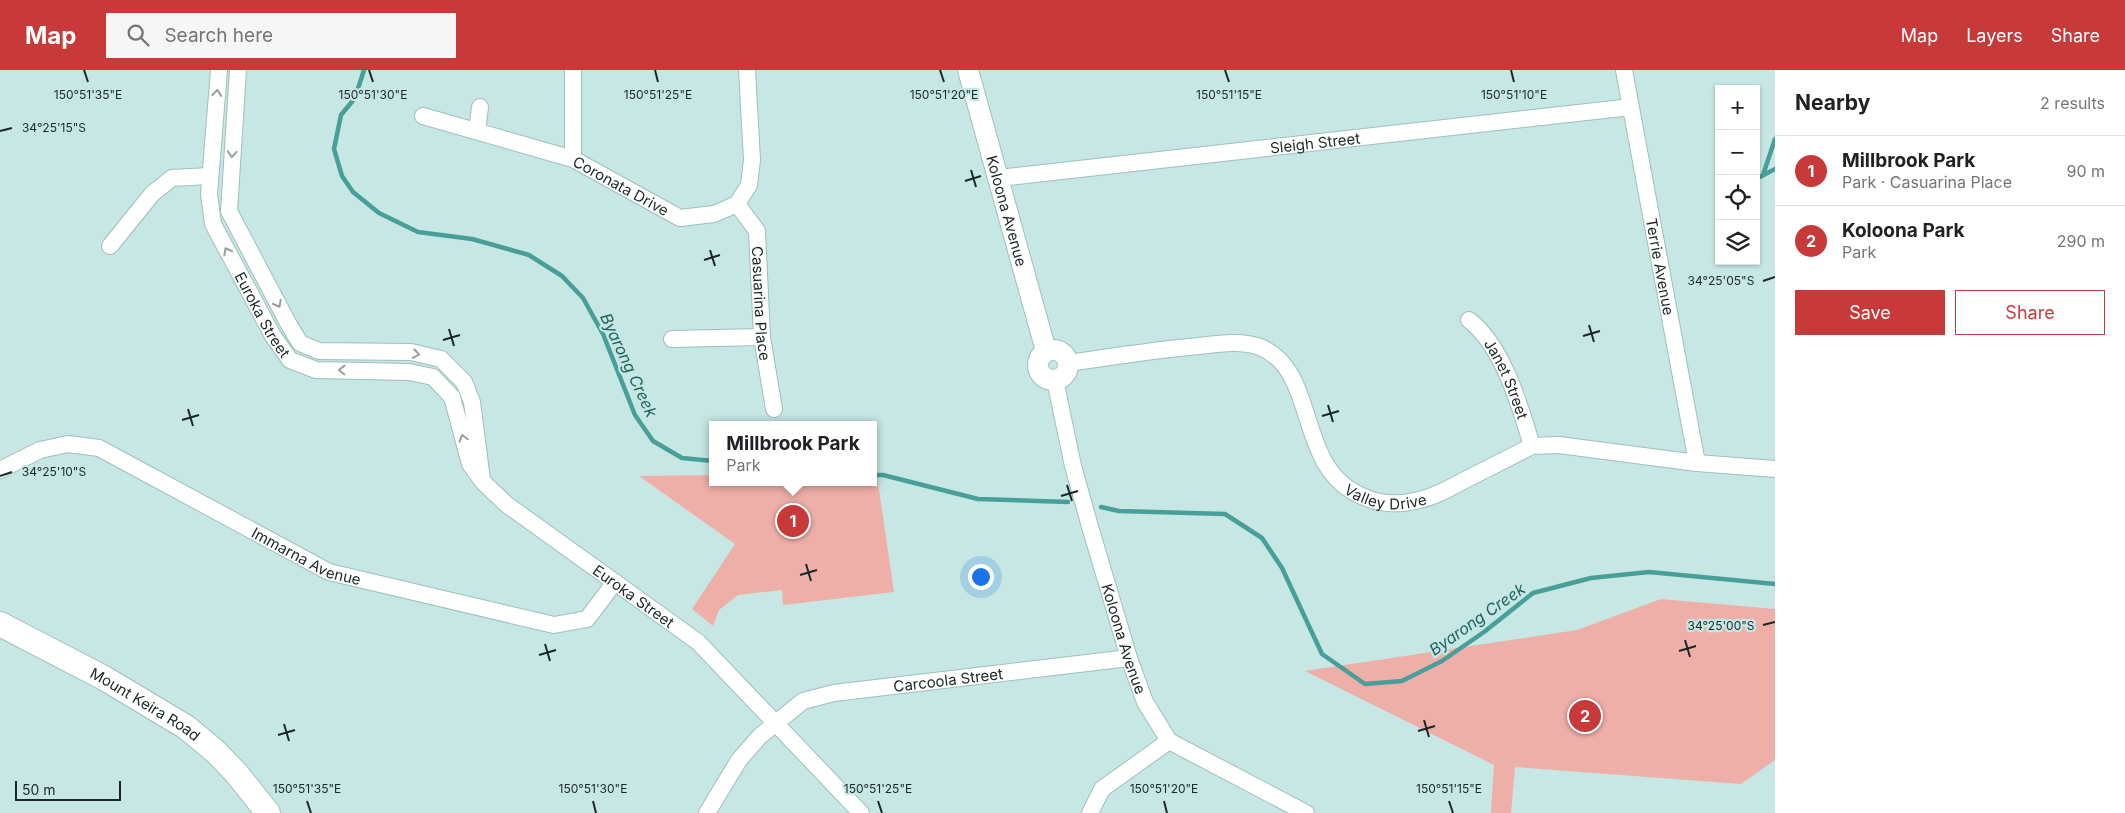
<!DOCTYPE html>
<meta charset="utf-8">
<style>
body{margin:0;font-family:Inter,sans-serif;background:#f6f6f6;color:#202124}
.controls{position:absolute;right:15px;top:15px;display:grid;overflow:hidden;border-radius:0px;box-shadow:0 1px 4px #0004}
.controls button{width:45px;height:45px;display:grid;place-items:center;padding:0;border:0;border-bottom:1px solid #e0e0e0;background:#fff;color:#202124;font:25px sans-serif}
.scale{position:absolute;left:15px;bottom:12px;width:106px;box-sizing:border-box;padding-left:5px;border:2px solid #1c2827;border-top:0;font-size:14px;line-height:18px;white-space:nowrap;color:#1c2827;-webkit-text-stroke:4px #c6e7e3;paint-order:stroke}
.you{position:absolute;left:980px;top:506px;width:18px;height:18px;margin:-12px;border:4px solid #fff;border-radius:50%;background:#1a73e8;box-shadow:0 0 0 8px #1a73e833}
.badge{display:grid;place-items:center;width:32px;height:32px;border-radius:50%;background:#c8393a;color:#fff;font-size:16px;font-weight:700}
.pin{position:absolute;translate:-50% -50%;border:2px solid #fff;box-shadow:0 1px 5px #0006}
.popup{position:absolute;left:709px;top:351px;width:168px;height:65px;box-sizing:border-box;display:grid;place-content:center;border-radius:0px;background:#fff;filter:drop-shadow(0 1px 4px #0005);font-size:16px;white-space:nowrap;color:#757577}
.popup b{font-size:19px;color:#202124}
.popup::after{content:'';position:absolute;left:50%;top:100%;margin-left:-10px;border:10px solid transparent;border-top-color:#fff}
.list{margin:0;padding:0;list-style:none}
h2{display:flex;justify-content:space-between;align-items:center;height:65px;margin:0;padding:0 20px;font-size:21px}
h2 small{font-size:16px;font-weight:400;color:#757577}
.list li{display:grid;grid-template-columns:32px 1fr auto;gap:15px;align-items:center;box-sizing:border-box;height:70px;padding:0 20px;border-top:1px solid #e0e0e0}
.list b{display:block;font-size:19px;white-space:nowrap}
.list p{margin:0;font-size:16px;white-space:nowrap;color:#757577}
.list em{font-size:16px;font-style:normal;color:#757577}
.actions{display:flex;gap:10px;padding:15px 20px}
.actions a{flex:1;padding:11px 0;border:1px solid #c8393a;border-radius:0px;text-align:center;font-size:18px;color:#c8393a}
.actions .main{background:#c8393a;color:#fff}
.icon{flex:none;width:28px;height:28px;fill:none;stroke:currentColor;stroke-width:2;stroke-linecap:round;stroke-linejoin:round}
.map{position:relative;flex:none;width:1775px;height:743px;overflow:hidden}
header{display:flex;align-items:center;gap:30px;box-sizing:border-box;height:70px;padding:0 25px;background:#c8393a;color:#fff}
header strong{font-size:24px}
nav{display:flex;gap:28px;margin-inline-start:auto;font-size:18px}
.search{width:350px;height:45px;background:#f6f6f6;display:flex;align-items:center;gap:12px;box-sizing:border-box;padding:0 18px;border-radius:0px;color:#757577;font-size:19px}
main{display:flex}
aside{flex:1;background:#fff}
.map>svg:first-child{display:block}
</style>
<header>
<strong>Map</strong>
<div class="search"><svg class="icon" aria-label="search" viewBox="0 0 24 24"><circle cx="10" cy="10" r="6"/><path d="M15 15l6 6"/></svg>Search here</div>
<nav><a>Map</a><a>Layers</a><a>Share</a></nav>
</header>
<main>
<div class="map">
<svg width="1775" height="743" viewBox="0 0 1775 743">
<rect width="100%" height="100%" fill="#c6e7e3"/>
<g fill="#efafa9">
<path d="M 873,392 L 875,392 L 894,522 L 783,535 L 782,520 L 738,525 L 719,540 L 713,556 L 692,539 L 735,474 L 639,406 L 713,405 L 713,412 L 873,412 Z"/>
<path d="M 1661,529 L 1775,539 L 1775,690 L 1741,714 L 1515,697 L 1511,743 L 1491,743 L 1494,695 L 1305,601 L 1577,560 Z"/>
</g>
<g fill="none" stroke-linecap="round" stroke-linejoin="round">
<g stroke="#489e98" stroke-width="4.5">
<path d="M 364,0 L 355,28 L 341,45 L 334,79 L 342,106 L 353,122 L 379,143 L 418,162 L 472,169 L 529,185 L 562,206 L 583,228 L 603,264 L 635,345 L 653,371 L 682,388 L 713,391"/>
<path d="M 1763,105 L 1775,69"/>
<path d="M 1756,109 L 1775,99"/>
<path d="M 873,405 L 883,405 L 978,429 L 1068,432"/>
<path d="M 1101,437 L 1119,441 L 1225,444 L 1262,468 L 1282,498 L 1322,584 L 1365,614 L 1402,611 L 1442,591 L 1484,562 L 1533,523 L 1591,508 L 1649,502 L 1775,514"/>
</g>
<defs>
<g id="minor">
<path id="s1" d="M 219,0 L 209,124 L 213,154 L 273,266 L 290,290 L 316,300 L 409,302 L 433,307 L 452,327 L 470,394 L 483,412 L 506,434 L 698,572 L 861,743"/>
<path d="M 238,0 L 229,141 L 288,253 L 300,273 L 319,281 L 411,282 L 441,289 L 464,312 L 472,332 L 482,410"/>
<path id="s2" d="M 573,0 L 573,89 L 680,148 L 714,144 L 737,134 L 749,115 L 752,90 L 747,0"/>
<path id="s3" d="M 1624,0 L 1697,393"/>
<path d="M 423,46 L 573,89"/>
<path d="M 477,61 L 480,37"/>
<path id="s4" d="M 999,108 L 1631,37"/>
<path id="s5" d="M 737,134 L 757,161 L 762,267 L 774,339"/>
<path d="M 110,176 L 152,124 L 172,108 L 209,106"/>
<path id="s6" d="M 1469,250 C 1503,276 1520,336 1532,376"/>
<path d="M 672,269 L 762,267"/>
<path id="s7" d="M 1069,293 C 1109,287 1148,281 1189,277 C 1211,275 1239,269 1260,277 C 1320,301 1294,400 1364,427 C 1382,435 1400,435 1419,430 C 1434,427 1448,419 1461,412 C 1485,400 1508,388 1532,376 L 1559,375 L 1697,393 L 1775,399"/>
<path id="s8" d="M 1055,310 L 1073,396 L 1091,460 L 1129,588 L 1145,632 L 1169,671 L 1306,743"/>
<path id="s9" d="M 0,400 L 40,380 L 68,374 L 99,378 L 329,502 L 554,555 L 587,549 L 615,512"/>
<path id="s10" d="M 707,743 L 739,690 L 760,666 L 803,631 L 834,623 L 1129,588"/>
<path d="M 1090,743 L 1102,719 L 1169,671"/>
</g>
<g id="tertiary">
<path id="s11" d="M 968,0 L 1046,281"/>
<circle cx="1053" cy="295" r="15"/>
</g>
<g id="secondary">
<path id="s12" d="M 0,554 L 104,608 L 186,657 L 216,682 L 237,704 L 268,743"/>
</g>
</defs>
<use href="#minor" stroke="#9fbfbc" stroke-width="18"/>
<use href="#tertiary" stroke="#9fbfbc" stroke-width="22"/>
<use href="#secondary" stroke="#9fbfbc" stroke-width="26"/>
<use href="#minor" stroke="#fff" stroke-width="16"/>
<use href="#tertiary" stroke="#fff" stroke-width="20"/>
<use href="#secondary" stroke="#fff" stroke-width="24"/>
</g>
<defs><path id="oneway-chevron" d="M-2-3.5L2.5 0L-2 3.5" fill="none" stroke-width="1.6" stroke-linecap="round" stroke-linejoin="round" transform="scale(1.25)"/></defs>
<g stroke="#999e9e">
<use href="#oneway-chevron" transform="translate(217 23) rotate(-85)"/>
<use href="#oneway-chevron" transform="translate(232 84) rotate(94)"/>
<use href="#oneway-chevron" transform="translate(227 181) rotate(-118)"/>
<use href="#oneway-chevron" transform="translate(278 234) rotate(62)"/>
<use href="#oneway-chevron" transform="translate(416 284) rotate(10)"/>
<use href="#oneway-chevron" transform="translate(342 300) rotate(-179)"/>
<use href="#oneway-chevron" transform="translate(463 368) rotate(-106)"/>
</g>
<path fill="none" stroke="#1c2827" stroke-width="2" d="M 84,0 L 88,12M 369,0 L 373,12M 655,0 L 658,12M 940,0 L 944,12M 1225,0 L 1229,12M 1511,0 L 1514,12M 0,61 L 12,58M 971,100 L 976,117M 965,111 L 981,106M 710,180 L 715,196M 704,190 L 720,185M 1763,211 L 1775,207M 1589,255 L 1594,272M 449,259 L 454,276M 1583,266 L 1600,261M 443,270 L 460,265M 1328,335 L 1333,352M 188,339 L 193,356M 1322,346 L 1339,341M 182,350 L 199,345M 0,406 L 12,402M 1067,415 L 1072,431M 1061,426 L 1078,421M 806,494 L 811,511M 800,505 L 817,500M 1763,555 L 1775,552M 1685,570 L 1690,587M 545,574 L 550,591M 1679,581 L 1696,576M 539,585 L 556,580M 1424,650 L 1429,667M 284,654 L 289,671M 1418,661 L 1435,656M 278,665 L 295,660M 307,731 L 311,743M 593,731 L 596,743M 878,731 L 882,743M 1164,731 L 1167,743M 1449,731 L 1453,743"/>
<g text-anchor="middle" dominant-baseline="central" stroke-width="4.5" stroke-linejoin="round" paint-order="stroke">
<g font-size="15" fill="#1c2827" stroke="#c6e7e3">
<text stroke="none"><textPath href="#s4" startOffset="318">Sleigh Street</textPath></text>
<text stroke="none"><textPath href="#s2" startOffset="144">Coronata Drive</textPath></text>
<text stroke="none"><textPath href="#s11" startOffset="146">Koloona Avenue</textPath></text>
<text stroke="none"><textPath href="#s3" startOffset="200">Terrie Avenue</textPath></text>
<text stroke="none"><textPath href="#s5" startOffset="106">Casuarina Place</textPath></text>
<text stroke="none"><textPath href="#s1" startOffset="258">Euroka Street</textPath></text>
<text stroke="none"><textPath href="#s6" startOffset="71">Janet Street</textPath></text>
<text stroke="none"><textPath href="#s7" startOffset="404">Valley Drive</textPath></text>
<text stroke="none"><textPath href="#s9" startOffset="339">Immarna Avenue</textPath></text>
<text stroke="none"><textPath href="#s1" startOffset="765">Euroka Street</textPath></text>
<text stroke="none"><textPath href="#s8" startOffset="268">Koloona Avenue</textPath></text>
<text stroke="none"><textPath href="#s10" startOffset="296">Carcoola Street</textPath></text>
<text stroke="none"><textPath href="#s12" startOffset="166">Mount Keira Road</textPath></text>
</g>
<g font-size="16" font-style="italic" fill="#1c625e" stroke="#c6e7e3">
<text transform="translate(629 295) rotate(65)">Byarong Creek</text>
<text transform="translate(1477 549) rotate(-35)">Byarong Creek</text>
</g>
</g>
<g font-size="12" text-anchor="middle" fill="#1c2827" stroke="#c6e7e3" stroke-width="4.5" stroke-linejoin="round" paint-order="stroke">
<text x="88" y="29">150°51'35"E</text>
<text x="373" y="29">150°51'30"E</text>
<text x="658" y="29">150°51'25"E</text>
<text x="944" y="29">150°51'20"E</text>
<text x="1229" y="29">150°51'15"E</text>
<text x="1514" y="29">150°51'10"E</text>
<text x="54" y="62">34°25'15"S</text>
<text x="1721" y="215">34°25'05"S</text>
<text x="54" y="406">34°25'10"S</text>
<text x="1721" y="560">34°25'00"S</text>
<text x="307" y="723">150°51'35"E</text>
<text x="593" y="723">150°51'30"E</text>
<text x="878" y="723">150°51'25"E</text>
<text x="1164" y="723">150°51'20"E</text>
<text x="1449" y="723">150°51'15"E</text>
</g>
</svg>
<div class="controls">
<button>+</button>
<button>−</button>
<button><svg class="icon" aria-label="locate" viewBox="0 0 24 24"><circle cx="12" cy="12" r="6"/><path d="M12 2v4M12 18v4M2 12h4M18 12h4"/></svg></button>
<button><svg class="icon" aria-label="layers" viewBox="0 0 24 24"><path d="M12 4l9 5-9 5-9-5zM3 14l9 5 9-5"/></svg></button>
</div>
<div class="scale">50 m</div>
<div class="you"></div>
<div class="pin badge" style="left:793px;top:451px">1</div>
<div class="popup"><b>Millbrook Park</b>Park</div>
<div class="pin badge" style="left:1585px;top:646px">2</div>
</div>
<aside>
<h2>Nearby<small>2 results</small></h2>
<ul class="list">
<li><span class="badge">1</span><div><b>Millbrook Park</b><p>Park · Casuarina Place</p></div><em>90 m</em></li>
<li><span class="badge">2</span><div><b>Koloona Park</b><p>Park</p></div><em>290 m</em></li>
</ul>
<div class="actions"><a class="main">Save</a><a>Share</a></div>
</aside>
</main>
